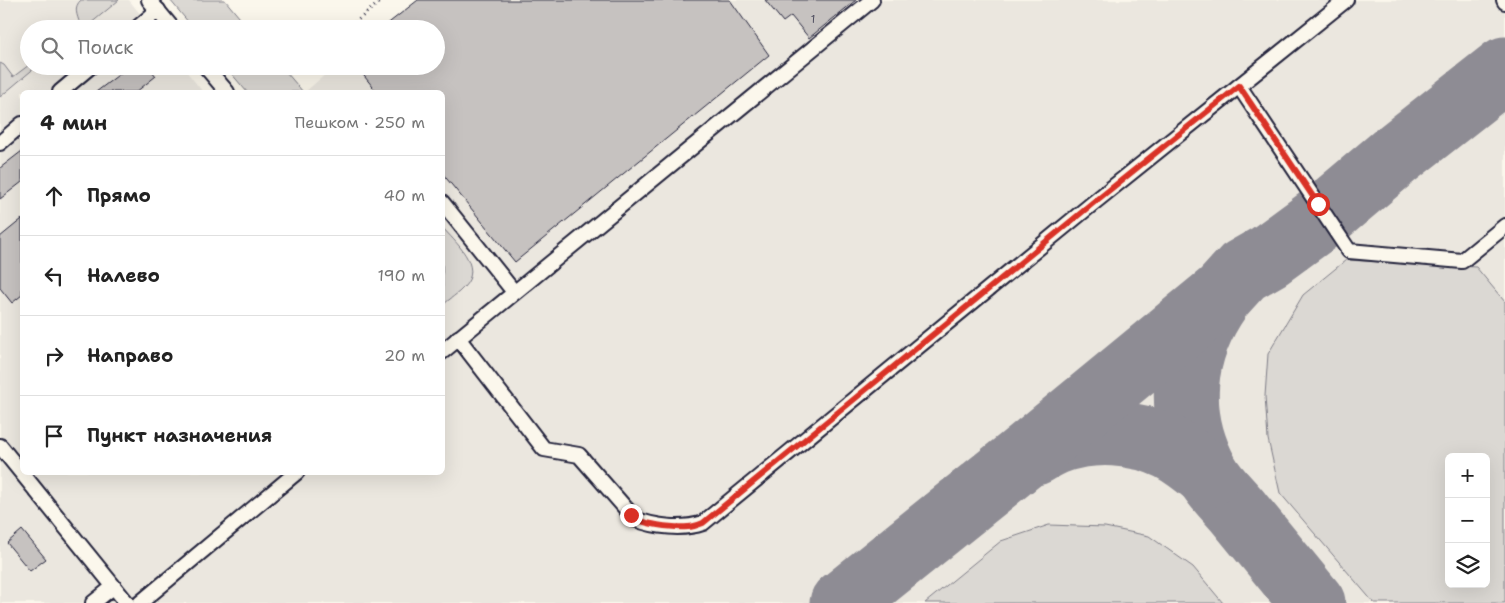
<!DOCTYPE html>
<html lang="ru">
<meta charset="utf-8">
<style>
body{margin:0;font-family:"Shantell Sans",sans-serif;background:#f6f6f6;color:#222}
.controls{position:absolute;right:15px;bottom:15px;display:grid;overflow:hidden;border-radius:8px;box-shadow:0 5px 20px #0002}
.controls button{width:45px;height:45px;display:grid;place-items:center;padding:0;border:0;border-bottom:1px solid #e0e0e0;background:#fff;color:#222;font:25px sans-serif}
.stop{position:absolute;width:15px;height:15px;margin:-11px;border:4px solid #d93025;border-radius:50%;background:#fff}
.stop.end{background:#d93025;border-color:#fff;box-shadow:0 1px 5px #0008}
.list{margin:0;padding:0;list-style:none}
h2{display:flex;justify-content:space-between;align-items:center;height:65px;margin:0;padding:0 20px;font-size:21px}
h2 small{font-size:16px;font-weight:400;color:#767676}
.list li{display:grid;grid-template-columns:32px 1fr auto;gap:15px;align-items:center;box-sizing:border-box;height:80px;padding:0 20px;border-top:1px solid #e0e0e0}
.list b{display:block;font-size:19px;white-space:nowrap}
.list em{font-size:16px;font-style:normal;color:#767676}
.icon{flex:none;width:28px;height:28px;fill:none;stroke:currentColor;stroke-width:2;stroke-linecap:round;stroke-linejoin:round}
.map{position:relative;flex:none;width:1505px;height:603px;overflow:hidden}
.search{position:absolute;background:#fff;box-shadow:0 5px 20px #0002;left:20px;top:20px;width:425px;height:55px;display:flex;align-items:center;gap:12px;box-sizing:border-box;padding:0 18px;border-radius:28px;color:#767676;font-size:19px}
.panel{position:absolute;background:#fff;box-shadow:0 5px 20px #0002;left:20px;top:90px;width:425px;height:385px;border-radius:8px}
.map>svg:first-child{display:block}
</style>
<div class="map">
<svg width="1505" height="603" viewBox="0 0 1505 603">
<rect width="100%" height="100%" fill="#fbf7ec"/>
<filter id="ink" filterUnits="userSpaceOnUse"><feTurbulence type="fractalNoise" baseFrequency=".02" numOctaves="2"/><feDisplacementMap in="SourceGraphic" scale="10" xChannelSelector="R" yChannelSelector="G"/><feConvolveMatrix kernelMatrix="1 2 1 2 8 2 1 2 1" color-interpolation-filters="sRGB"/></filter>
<g filter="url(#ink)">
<path fill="#ebe7df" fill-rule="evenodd" d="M 0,0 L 129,0 L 152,29 L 29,29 L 29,66 L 182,66 L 203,92 L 22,92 L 22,472 L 442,472 L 442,92 L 305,92 L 335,66 L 436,66 L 436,29 L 381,29 L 418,0 L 1505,0 L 1505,603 L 0,603 ZM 1449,457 L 1486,457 L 1486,584 L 1449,584 Z"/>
<g fill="#dbd8d3" stroke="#7e7d87" fill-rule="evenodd">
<path d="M 81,0 L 119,0 L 84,29 L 74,29 L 80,24 C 77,15 73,7 81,0 Z"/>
<path d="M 170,0 L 225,0 L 249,29 L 194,29 Z"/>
<path d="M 0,63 L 4,65 L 13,77 L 29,65 L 29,66 L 37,66 L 0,97 Z"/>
<path d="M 225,66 L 281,66 L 303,92 L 247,92 Z"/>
<path d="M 442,227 C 455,242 484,266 464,287 C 458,294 449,299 443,305 Z"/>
<path d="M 1346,260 L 1476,267 L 1505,302 L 1505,603 L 1374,603 L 1280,493 L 1268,439 L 1265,396 L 1268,354 L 1303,295 ZM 1449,457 L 1486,457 L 1486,584 L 1449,584 Z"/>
<path d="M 1049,525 L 1105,527 L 1149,536 L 1193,567 L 1223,603 L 925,603 L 1001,541 Z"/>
</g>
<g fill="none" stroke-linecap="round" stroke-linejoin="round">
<g stroke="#8e8c94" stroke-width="65">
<path d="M 1219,298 C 1181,352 1175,415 1207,473 C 1215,488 1230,501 1241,515 C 1265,544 1289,574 1313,603"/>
<path d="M 1035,453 C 1042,449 1049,445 1056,442 C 1091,429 1136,431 1170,448 C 1183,455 1196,465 1208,475"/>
<path d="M 842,603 L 1020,460 L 1223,293 L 1243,271 L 1269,256 L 1325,215 L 1396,155 L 1505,69"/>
</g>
</g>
<g fill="#c6c2c0" stroke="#22223b">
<path d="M 418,0 L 730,0 L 769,55 L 515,262 L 442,173 L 442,92 L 377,92 L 356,66 L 436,66 L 436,29 L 381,29 Z"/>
<path d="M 765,0 L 856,0 L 809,38 L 791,16 L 783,22 Z"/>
<path d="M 130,66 L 148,66 L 156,76 L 136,92 L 96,92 Z"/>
<path d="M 22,151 L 22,182 L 0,199 L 0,168 Z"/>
<path d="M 22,219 L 22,295 L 12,303 L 0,288 L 0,237 Z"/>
<path d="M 22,530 L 46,559 L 30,571 L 7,543 Z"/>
</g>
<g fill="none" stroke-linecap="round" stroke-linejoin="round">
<defs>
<g id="service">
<path d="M 149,0 L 173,29"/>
<path d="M 1504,0 L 1505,2"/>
<path d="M 136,29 L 158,10"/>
<path d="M 205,66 L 227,92"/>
<path d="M 1239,86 L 1349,251 L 1462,261 L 1505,226"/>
<path d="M 60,92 L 91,66"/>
<path d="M 0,143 L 22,124"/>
<path d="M 442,202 L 514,292"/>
<path d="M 458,338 L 544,449 L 579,455 L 635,519 C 655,527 683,530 703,523 L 1092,204 L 1346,0"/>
<path d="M 442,352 L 872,0"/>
<path d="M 0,446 L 127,603"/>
<path d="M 93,603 L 113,587"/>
<path d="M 140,603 L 297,472"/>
</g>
</defs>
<use href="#service" stroke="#22223b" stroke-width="18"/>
<path stroke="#22223b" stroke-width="3" stroke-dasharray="1 4" stroke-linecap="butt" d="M 347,29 L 382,0"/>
<use href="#service" stroke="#fbf7ec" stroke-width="14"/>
</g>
</g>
<g fill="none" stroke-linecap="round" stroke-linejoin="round" filter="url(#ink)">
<path stroke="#d93025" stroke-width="6" d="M 631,515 C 640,525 675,528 688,527 C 693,527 698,525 703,523 L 1092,204 L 1239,86 L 1318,204"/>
</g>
<g text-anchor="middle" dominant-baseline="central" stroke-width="4" stroke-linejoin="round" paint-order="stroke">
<g font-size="11" fill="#4b4a5c">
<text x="813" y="19">1</text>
</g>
</g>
</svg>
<div class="controls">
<button>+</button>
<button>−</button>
<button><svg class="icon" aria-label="layers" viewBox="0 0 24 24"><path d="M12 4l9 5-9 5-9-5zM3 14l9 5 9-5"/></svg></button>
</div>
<div class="stop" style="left:1318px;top:204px"></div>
<div class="stop end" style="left:631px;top:515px"></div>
<div class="search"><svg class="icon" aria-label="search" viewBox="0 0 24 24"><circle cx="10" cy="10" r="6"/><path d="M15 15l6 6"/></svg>Поиск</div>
<section class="panel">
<h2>4 мин<small>Пешком · 250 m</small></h2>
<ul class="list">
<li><svg class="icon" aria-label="ahead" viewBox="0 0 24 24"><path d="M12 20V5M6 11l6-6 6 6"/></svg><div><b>Прямо</b></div><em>40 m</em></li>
<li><svg class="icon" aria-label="left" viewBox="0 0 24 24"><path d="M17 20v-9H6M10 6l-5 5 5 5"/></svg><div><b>Налево</b></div><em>190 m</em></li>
<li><svg class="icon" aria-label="right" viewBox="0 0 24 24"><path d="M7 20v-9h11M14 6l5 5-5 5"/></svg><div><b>Направо</b></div><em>20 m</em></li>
<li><svg class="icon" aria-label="arrive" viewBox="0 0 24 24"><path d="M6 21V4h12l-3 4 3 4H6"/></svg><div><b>Пункт назначения</b></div></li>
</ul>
</section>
</div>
